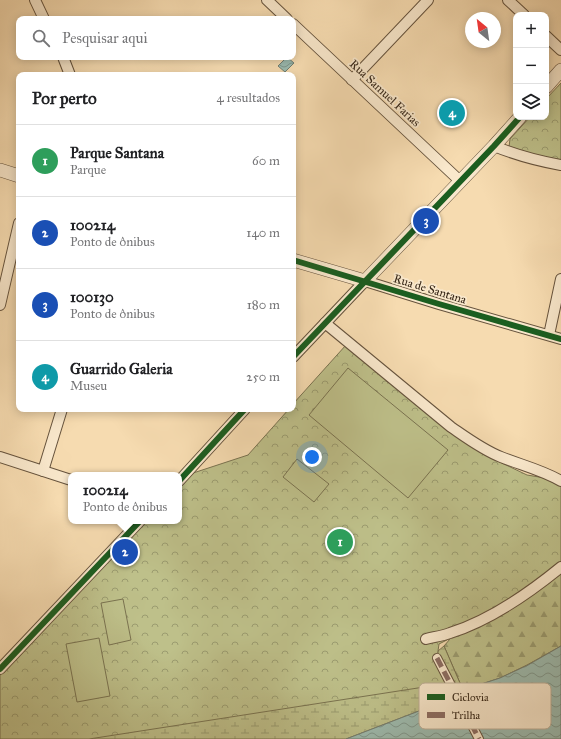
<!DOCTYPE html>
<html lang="pt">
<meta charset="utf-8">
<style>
body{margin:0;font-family:"IM FELL Great Primer",serif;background:#f6f6f6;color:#202124}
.controls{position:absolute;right:12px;top:12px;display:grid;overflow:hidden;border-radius:8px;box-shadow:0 2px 10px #0003}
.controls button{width:36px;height:36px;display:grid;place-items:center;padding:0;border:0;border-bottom:1px solid #e0e0e0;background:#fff;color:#202124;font:20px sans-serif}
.compass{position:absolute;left:465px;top:12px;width:36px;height:36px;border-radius:50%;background:#fff;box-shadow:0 2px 10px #0003;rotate:331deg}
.you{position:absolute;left:312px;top:457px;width:14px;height:14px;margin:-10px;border:3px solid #fff;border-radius:50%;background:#1a73e8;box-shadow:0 0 0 6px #1a73e833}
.badge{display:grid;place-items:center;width:26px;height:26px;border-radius:50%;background:#8f2418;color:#fff;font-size:13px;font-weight:700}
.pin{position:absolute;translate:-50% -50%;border:2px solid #fff;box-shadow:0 1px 4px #0006}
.popup{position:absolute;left:68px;top:472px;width:114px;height:52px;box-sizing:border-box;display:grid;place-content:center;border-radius:8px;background:#fff;filter:drop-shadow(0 1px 3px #0005);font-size:13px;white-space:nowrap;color:#757577}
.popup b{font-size:15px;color:#202124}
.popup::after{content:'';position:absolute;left:50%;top:100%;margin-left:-8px;border:8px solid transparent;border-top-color:#fff}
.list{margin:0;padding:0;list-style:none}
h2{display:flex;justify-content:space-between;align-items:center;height:52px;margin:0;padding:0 16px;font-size:17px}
h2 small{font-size:13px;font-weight:400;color:#757577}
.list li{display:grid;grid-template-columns:26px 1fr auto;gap:12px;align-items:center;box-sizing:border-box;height:72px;padding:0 16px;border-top:1px solid #e0e0e0}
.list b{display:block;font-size:15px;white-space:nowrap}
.list p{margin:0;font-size:13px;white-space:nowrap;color:#757577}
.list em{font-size:13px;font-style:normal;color:#757577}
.icon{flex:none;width:22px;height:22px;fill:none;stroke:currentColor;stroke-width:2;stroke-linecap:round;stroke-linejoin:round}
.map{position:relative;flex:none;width:561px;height:739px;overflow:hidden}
.search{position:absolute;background:#fff;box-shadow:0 2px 10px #0003;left:16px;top:16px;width:280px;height:44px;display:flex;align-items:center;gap:10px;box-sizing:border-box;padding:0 14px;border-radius:8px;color:#757577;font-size:15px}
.panel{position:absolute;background:#fff;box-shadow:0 2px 10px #0003;left:16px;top:72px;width:280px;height:340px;border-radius:8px}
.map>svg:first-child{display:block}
</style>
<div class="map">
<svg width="561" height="739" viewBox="0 0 561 739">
<defs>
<pattern id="forest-firs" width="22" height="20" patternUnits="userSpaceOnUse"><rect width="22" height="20" fill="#bec08a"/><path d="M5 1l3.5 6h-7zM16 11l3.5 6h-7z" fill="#9b9c70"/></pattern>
<pattern id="wetland-marsh" width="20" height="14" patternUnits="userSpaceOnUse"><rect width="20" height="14" fill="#bec08a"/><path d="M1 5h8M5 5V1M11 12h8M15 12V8" fill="none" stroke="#9b9c70"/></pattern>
<pattern id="park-crowns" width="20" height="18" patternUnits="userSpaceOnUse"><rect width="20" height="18" fill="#bec08a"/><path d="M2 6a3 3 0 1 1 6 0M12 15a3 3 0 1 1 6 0" fill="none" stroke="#9b9c70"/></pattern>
<pattern id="water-waves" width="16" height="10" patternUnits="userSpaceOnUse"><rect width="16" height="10" fill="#9dbbaf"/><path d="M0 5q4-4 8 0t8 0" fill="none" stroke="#81988d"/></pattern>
</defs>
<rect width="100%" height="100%" fill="#f6dbb0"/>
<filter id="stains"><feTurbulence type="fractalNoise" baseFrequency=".005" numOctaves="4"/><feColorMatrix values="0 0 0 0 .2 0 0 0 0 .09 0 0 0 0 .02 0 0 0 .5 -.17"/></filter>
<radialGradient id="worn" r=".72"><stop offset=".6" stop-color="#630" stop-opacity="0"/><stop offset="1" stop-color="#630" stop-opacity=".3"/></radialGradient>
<path fill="url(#forest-firs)" stroke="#7a7350" d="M 561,527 L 561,646 L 527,665 L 500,678 L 463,690 L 444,646 L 469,617 Z"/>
<path fill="url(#wetland-marsh)" stroke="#7a7350" d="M 444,646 L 463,690 L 432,706 L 346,739 L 0,739 L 0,723 L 437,658 L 438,651 Z"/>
<g fill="url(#park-crowns)" stroke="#7a7350">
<path d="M 561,83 L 561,162 L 553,161 L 509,147 L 510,139 L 530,117 L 546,117 L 546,99 Z"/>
<path d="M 346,345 L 483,454 L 527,475 L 557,480 L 561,483 L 561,564 C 522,592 483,623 439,644 L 437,658 L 450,683 L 89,739 L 0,739 L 0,663 L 140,521 L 179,521 L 179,481 L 184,476 L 248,455 L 289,409 L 293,409 L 293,404 Z"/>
</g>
<g fill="#bec08a" stroke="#7a7350">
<path d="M 348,368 L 448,450 L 408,498 L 309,415 Z"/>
<path d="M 297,459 L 329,484 L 314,502 L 283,477 Z"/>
<path d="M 123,599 L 131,640 L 109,645 L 101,603 Z"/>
<path d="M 99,638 L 110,696 L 77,702 L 66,644 Z"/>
</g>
<g fill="url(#water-waves)" stroke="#747f72">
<path d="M 287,57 L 294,63 L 285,72 L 278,66 Z"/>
<path d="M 561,646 L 561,739 L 346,739 L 432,706 L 463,690 L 500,678 L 528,665 Z"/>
</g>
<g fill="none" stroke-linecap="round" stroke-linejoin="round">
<defs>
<path id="pedestrian" d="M 437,658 L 479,739"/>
<g id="minor">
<path d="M 35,0 L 44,19"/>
<path d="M 267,0 L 287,19"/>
<path d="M 508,0 L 524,15"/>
<path d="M 293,24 L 460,181"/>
<path d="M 546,36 L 561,50"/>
<path d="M 63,57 L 70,75"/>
<path d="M 352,80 L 428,0"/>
<path d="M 494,146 C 516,155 538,161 561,165"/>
<path d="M 0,305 L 19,223"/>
<path d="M 325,323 L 451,427 C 467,438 483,450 501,457 C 521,465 542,470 561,481"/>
<path d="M 549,335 L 561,279"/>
<path d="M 293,357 L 365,281 L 439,304 L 561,339"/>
<path d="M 0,457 L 71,480"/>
<path d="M 43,471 L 62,409"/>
<path d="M 179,481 L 245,409"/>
<path d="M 426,639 C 434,637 442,636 450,633 C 491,620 528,594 561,567"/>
<path d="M 0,669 L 140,521"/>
</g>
<g id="tertiary">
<path d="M 546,87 L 561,70"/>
<path d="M 0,170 L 19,176"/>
<path d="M 293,260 L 365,281 L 494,146 L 520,117"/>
</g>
</defs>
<use href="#pedestrian" stroke="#66533d" stroke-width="10"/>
<use href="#minor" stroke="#66533d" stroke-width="12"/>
<use href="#tertiary" stroke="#66533d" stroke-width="14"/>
<use href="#pedestrian" stroke="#f9e8cc" stroke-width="8"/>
<use href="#minor" stroke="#f9e8cc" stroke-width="10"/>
<use href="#tertiary" stroke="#f9e8cc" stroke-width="13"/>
<path stroke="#8d6e63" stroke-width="5" stroke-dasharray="10 5" stroke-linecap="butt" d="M 437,658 L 479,739"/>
<defs>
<g id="cycleway">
<path d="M 293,260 L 439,304 L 561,339"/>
<path d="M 293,357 L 494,146 L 520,117"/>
<path d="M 179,481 L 245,409"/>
<path d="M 0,669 L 140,521"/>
</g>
</defs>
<use href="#cycleway" stroke="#f9e8cc" stroke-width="8"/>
<use href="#cycleway" stroke="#1b5e20" stroke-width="6"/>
</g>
<g text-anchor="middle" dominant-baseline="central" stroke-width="3.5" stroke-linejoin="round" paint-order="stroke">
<g font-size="12" fill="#362617" stroke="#f9e8cc">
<text transform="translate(385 93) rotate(43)">Rua Samuel Farias</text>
<text transform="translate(430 289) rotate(17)">Rua de Santana</text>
</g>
</g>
<rect x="419" y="683" width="132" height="46" rx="6" fill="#f9e8cc" stroke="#beae96" stroke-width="1"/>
<rect x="427" y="694" width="18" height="6" fill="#1b5e20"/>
<rect x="427" y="712" width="18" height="6" fill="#8d6e63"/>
<g font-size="11" fill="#362617">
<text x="452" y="701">Ciclovia</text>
<text x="452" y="719">Trilha</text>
</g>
<rect width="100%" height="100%" filter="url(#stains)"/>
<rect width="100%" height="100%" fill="url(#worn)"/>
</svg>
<div class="controls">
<button>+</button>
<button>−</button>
<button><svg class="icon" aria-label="layers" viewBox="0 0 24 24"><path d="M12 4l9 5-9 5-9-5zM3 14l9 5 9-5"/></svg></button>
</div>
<svg class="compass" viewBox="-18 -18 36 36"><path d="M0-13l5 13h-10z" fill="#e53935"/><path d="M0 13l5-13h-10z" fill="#757577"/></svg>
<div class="you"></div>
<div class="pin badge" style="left:340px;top:542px;background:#2e9e5b">1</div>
<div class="pin badge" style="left:125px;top:552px;background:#1a4fb4">2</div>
<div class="popup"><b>100214</b>Ponto de ônibus</div>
<div class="pin badge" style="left:426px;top:221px;background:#1a4fb4">3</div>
<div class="pin badge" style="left:452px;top:113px;background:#0f9aa8">4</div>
<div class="search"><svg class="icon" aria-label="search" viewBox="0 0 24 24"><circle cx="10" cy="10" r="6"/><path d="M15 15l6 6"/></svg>Pesquisar aqui</div>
<section class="panel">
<h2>Por perto<small>4 resultados</small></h2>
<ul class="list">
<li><span class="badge" style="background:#2e9e5b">1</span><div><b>Parque Santana</b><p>Parque</p></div><em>60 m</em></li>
<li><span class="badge" style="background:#1a4fb4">2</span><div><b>100214</b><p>Ponto de ônibus</p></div><em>140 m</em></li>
<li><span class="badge" style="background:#1a4fb4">3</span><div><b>100130</b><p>Ponto de ônibus</p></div><em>180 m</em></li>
<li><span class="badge" style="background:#0f9aa8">4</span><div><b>Guarrido Galeria</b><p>Museu</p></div><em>250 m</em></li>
</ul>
</section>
</div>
